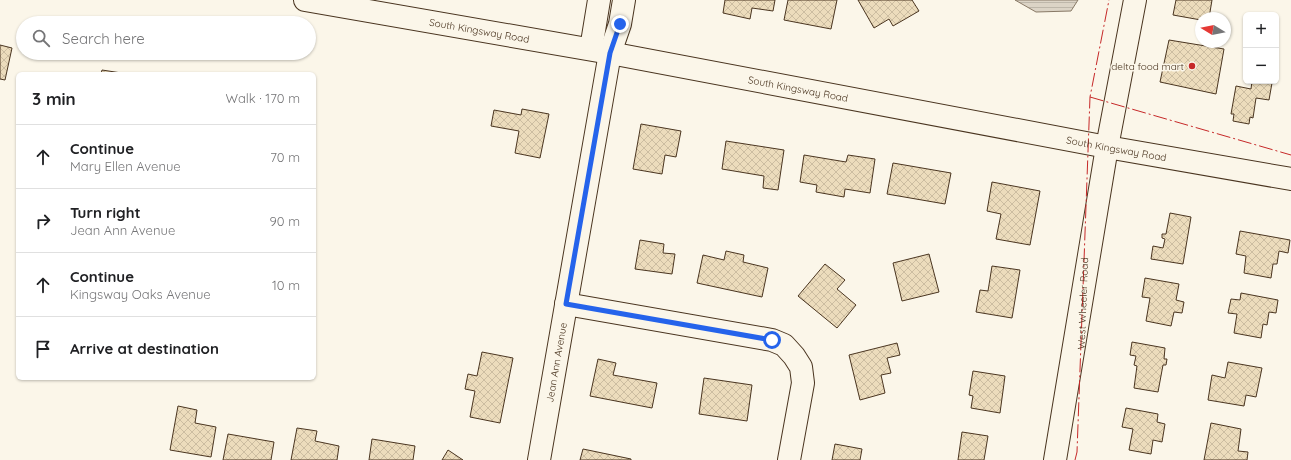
<!DOCTYPE html>
<meta charset="utf-8">
<style>
body{margin:0;font-family:Quicksand,sans-serif;background:#f6f6f6;color:#202124}
.controls{position:absolute;right:12px;top:12px;display:grid;overflow:hidden;border-radius:6px;box-shadow:0 1px 3px #0004}
.controls button{width:36px;height:36px;display:grid;place-items:center;padding:0;border:0;border-bottom:1px solid #e0e0e0;background:#fff;color:#202124;font:20px sans-serif}
.compass{position:absolute;left:1195px;top:12px;width:36px;height:36px;border-radius:50%;background:#fff;box-shadow:0 1px 3px #0004;rotate:280deg}
.stop{position:absolute;width:12px;height:12px;margin:-9px;border:3px solid #2563eb;border-radius:50%;background:#fff}
.stop.end{background:#2563eb;border-color:#fff;box-shadow:0 1px 4px #0008}
.list{margin:0;padding:0;list-style:none}
h2{display:flex;justify-content:space-between;align-items:center;height:52px;margin:0;padding:0 16px;font-size:17px}
h2 small{font-size:13px;font-weight:400;color:#757577}
.list li{display:grid;grid-template-columns:26px 1fr auto;gap:12px;align-items:center;box-sizing:border-box;height:64px;padding:0 16px;border-top:1px solid #e0e0e0}
.list b{display:block;font-size:15px;white-space:nowrap}
.list p{margin:0;font-size:13px;white-space:nowrap;color:#757577}
.list em{font-size:13px;font-style:normal;color:#757577}
.icon{flex:none;width:22px;height:22px;fill:none;stroke:currentColor;stroke-width:2;stroke-linecap:round;stroke-linejoin:round}
.map{position:relative;flex:none;width:1291px;height:460px;overflow:hidden}
.search{position:absolute;background:#fff;box-shadow:0 1px 3px #0004;left:16px;top:16px;width:300px;height:44px;display:flex;align-items:center;gap:10px;box-sizing:border-box;padding:0 14px;border-radius:22px;color:#757577;font-size:15px}
.panel{position:absolute;background:#fff;box-shadow:0 1px 3px #0004;left:16px;top:72px;width:300px;height:308px;border-radius:6px}
.map>svg:first-child{display:block}
</style>
<div class="map">
<svg width="1291" height="460" viewBox="0 0 1291 460">
<defs>
<pattern id="water-rules" width="6" height="5" patternUnits="userSpaceOnUse"><rect width="6" height="5" fill="#dcd4c6"/><path d="M0 2.5h6" fill="none" stroke="#beb7aa"/></pattern>
<pattern id="building-cross-hatch" width="8" height="8" patternUnits="userSpaceOnUse"><rect width="8" height="8" fill="#ecdcbc"/><path d="M0 0l8 8M0 8l8-8" fill="none" stroke="#ccbda1"/></pattern>
</defs>
<rect width="100%" height="100%" fill="#fbf6e9"/>
<path fill="url(#water-rules)" stroke="#887966" d="M 1015,0 L 1078,0 L 1071,11 L 1036,12 Z"/>
<g fill="url(#building-cross-hatch)" stroke="#4a3520">
<path d="M 725,0 L 775,0 L 773,11 L 752,8 L 750,19 L 723,13 Z"/>
<path d="M 788,0 L 837,0 L 831,29 L 784,20 Z"/>
<path d="M 858,0 L 912,0 L 919,11 L 893,26 L 889,19 L 874,28 Z"/>
<path d="M 1176,0 L 1212,0 L 1209,18 L 1201,18 L 1201,20 L 1173,15 Z"/>
<path d="M 1169,40 L 1224,49 L 1216,94 L 1160,82 Z"/>
<path d="M 0,45 L 12,48 L 5,80 L 0,79 Z"/>
<path d="M 102,70 L 128,74 L 101,74 Z"/>
<path d="M 1252,81 L 1269,81 L 1268,82 L 1272,83 L 1269,100 L 1256,98 L 1253,118 L 1250,117 L 1249,124 L 1233,121 L 1234,114 L 1231,114 L 1236,86 L 1251,89 Z"/>
<path d="M 522,109 L 549,114 L 540,158 L 515,153 L 519,131 L 491,126 L 494,110 L 521,115 Z"/>
<path d="M 641,124 L 681,131 L 676,157 L 665,155 L 662,174 L 633,169 Z"/>
<path d="M 726,141 L 784,150 L 778,190 L 763,188 L 764,176 L 722,169 Z"/>
<path d="M 804,155 L 846,162 L 848,155 L 875,159 L 870,193 L 845,189 L 844,197 L 816,192 L 817,185 L 800,182 Z"/>
<path d="M 893,163 L 951,173 L 945,204 L 887,194 Z"/>
<path d="M 992,182 L 1040,191 L 1030,245 L 996,239 L 1001,214 L 987,211 Z"/>
<path d="M 1170,213 L 1191,217 L 1183,264 L 1151,259 L 1153,246 L 1163,248 L 1165,239 L 1162,238 L 1162,234 L 1166,234 Z"/>
<path d="M 1240,231 L 1290,240 L 1288,253 L 1279,251 L 1277,264 L 1273,264 L 1271,278 L 1244,273 L 1246,256 L 1236,254 Z"/>
<path d="M 640,240 L 664,244 L 663,253 L 675,254 L 672,274 L 635,269 Z"/>
<path d="M 726,251 L 744,255 L 743,262 L 768,268 L 762,297 L 697,283 L 703,255 L 724,260 Z"/>
<path d="M 929,254 L 939,292 L 902,301 L 893,263 Z"/>
<path d="M 825,264 L 845,280 L 837,289 L 856,305 L 837,328 L 798,296 Z"/>
<path d="M 992,266 L 1020,270 L 1012,318 L 976,312 L 980,290 L 988,291 Z"/>
<path d="M 1145,278 L 1179,284 L 1176,300 L 1184,302 L 1182,313 L 1174,312 L 1171,326 L 1146,321 L 1150,298 L 1142,297 Z"/>
<path d="M 1241,293 L 1278,300 L 1276,313 L 1269,312 L 1267,325 L 1263,324 L 1261,338 L 1234,333 L 1237,314 L 1228,313 L 1231,299 L 1240,300 Z"/>
<path d="M 1132,342 L 1165,348 L 1164,359 L 1167,359 L 1166,365 L 1163,365 L 1158,392 L 1134,388 L 1137,366 L 1134,365 L 1136,356 L 1130,355 Z"/>
<path d="M 897,343 L 900,355 L 887,358 L 891,373 L 881,375 L 885,393 L 860,400 L 849,355 Z"/>
<path d="M 482,352 L 513,358 L 500,423 L 470,417 L 475,391 L 465,389 L 468,374 L 477,376 Z"/>
<path d="M 598,359 L 616,363 L 613,375 L 657,383 L 652,408 L 590,396 Z"/>
<path d="M 1228,362 L 1262,368 L 1256,397 L 1246,395 L 1244,406 L 1208,400 L 1212,375 L 1225,378 Z"/>
<path d="M 973,371 L 1005,376 L 1000,413 L 971,408 L 973,396 L 969,395 Z"/>
<path d="M 704,378 L 752,385 L 747,421 L 699,414 Z"/>
<path d="M 178,406 L 197,410 L 195,423 L 216,427 L 211,457 L 170,450 Z"/>
<path d="M 1126,408 L 1158,414 L 1157,422 L 1165,424 L 1162,442 L 1153,440 L 1151,454 L 1129,450 L 1133,429 L 1122,427 Z"/>
<path d="M 1211,423 L 1241,429 L 1238,451 L 1248,452 L 1247,460 L 1204,460 Z"/>
<path d="M 297,428 L 317,431 L 315,441 L 339,446 L 337,460 L 291,460 Z"/>
<path d="M 962,432 L 988,436 L 984,460 L 958,460 Z"/>
<path d="M 228,434 L 274,442 L 271,460 L 223,460 Z"/>
<path d="M 372,439 L 415,446 L 413,460 L 369,460 Z"/>
<path d="M 835,444 L 862,449 L 860,460 L 832,460 Z"/>
<path d="M 583,449 L 631,459 L 631,460 L 580,460 Z"/>
<path d="M 448,450 L 463,460 L 442,460 Z"/>
</g>
<g fill="none" stroke-linecap="round" stroke-linejoin="round">
<defs>
<g id="minor">
<path id="s1" d="M 305,0 L 610,53 L 1107,147 L 1291,179"/>
<path d="M 591,49 L 599,0"/>
<path d="M 566,304 L 772,340 L 784,345 L 794,356 L 801,367 L 803,383 L 789,460"/>
<path id="s2" d="M 539,460 L 610,53 L 620,24 L 624,0"/>
<path d="M 1055,460 L 1107,147 L 1135,0"/>
</g>
</defs>
<use href="#minor" stroke="#4a3520" stroke-width="24"/>
<use href="#minor" stroke="#fbf6e9" stroke-width="22"/>
<g stroke="#c62828" stroke-width="1" stroke-dasharray="14 3 2 3" stroke-linecap="butt">
<path d="M 1090,97 L 1291,155"/>
<path id="s3" d="M 1075,460 L 1077,452 L 1090,97 L 1109,0"/>
</g>
</g>
<g fill="none" stroke-linecap="round" stroke-linejoin="round">
<path stroke="#2563eb" stroke-width="5" d="M 620,24 L 610,53 L 566,304 L 772,340"/>
</g>
<circle fill="#c62828" stroke="#fbf6e9" stroke-width="1.5" cx="1192" cy="66" r="4"/>
<g text-anchor="middle" dominant-baseline="central" stroke-width="3" stroke-linejoin="round" paint-order="stroke">
<g font-size="10" fill="#4a3520" stroke="#fbf6e9">
<text stroke="none"><textPath href="#s1" startOffset="177">South Kingsway Road</textPath></text>
<text stroke="none"><textPath href="#s1" startOffset="501">South Kingsway Road</textPath></text>
<text stroke="none"><textPath href="#s1" startOffset="825">South Kingsway Road</textPath></text>
<text stroke="none"><textPath href="#s3" startOffset="157">West Wheeler Road</textPath></text>
<text stroke="none"><textPath href="#s2" startOffset="99">Jean Ann Avenue</textPath></text>
</g>
<g font-size="10" fill="#4a3520" stroke="#fbf6e9" text-anchor="end">
<text x="1184" y="66">delta food mart</text>
</g>
</g>
</svg>
<div class="controls">
<button>+</button>
<button>−</button>
</div>
<svg class="compass" viewBox="-18 -18 36 36"><path d="M0-13l5 13h-10z" fill="#e53935"/><path d="M0 13l5-13h-10z" fill="#757577"/></svg>
<div class="stop" style="left:772px;top:340px"></div>
<div class="stop end" style="left:620px;top:24px"></div>
<div class="search"><svg class="icon" aria-label="search" viewBox="0 0 24 24"><circle cx="10" cy="10" r="6"/><path d="M15 15l6 6"/></svg>Search here</div>
<section class="panel">
<h2>3 min<small>Walk · 170 m</small></h2>
<ul class="list">
<li><svg class="icon" aria-label="ahead" viewBox="0 0 24 24"><path d="M12 20V5M6 11l6-6 6 6"/></svg><div><b>Continue</b><p>Mary Ellen Avenue</p></div><em>70 m</em></li>
<li><svg class="icon" aria-label="right" viewBox="0 0 24 24"><path d="M7 20v-9h11M14 6l5 5-5 5"/></svg><div><b>Turn right</b><p>Jean Ann Avenue</p></div><em>90 m</em></li>
<li><svg class="icon" aria-label="ahead" viewBox="0 0 24 24"><path d="M12 20V5M6 11l6-6 6 6"/></svg><div><b>Continue</b><p>Kingsway Oaks Avenue</p></div><em>10 m</em></li>
<li><svg class="icon" aria-label="arrive" viewBox="0 0 24 24"><path d="M6 21V4h12l-3 4 3 4H6"/></svg><div><b>Arrive at destination</b></div></li>
</ul>
</section>
</div>
